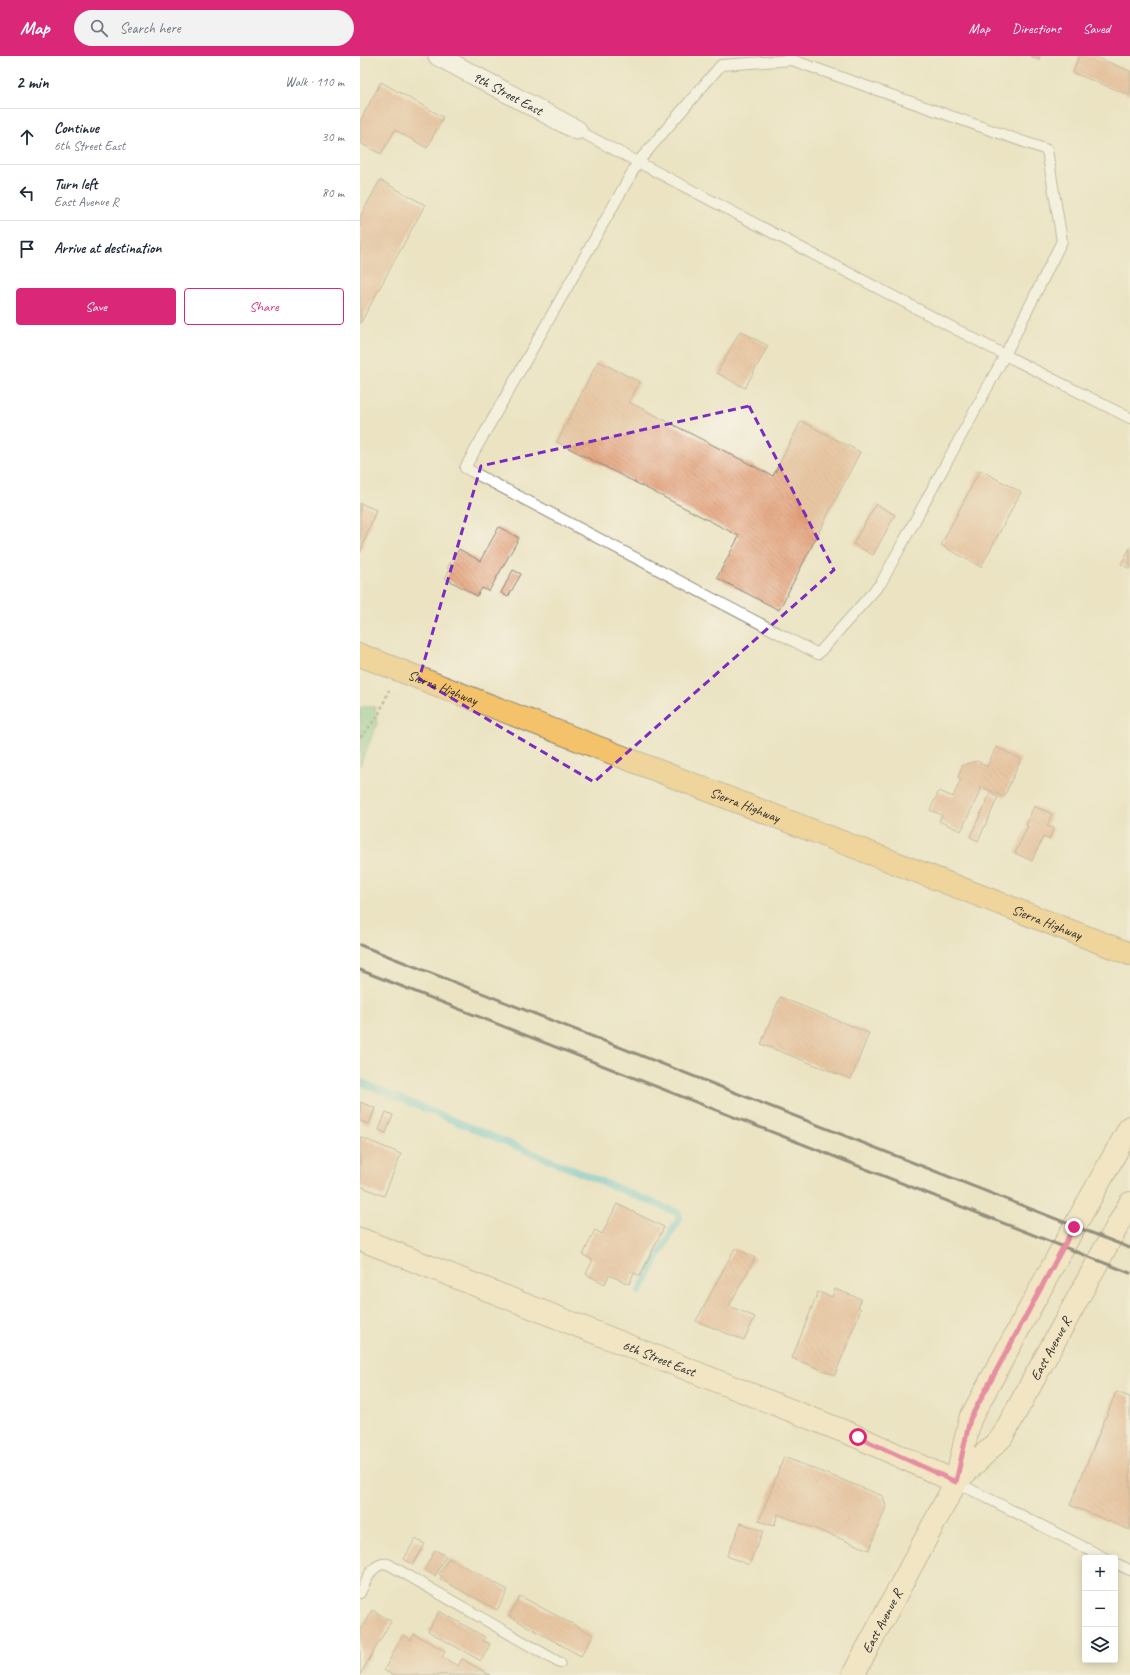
<!DOCTYPE html>
<meta charset="utf-8">
<style>
body{margin:0;font-family:Caveat,sans-serif;background:#f2f2f3;color:#1f2937}
.controls{position:absolute;right:12px;bottom:12px;display:grid;overflow:hidden;border-radius:4px;box-shadow:0 2px 10px #0003}
.controls button{width:36px;height:36px;display:grid;place-items:center;padding:0;border:0;border-bottom:1px solid #e0e1e3;background:#fff;color:#1f2937;font:20px sans-serif}
.stop{position:absolute;width:12px;height:12px;margin:-9px;border:3px solid #db2777;border-radius:50%;background:#fff}
.stop.end{background:#db2777;border-color:#fff;box-shadow:0 1px 4px #0008}
.list{margin:0;padding:0;list-style:none}
h2{display:flex;justify-content:space-between;align-items:center;height:52px;margin:0;padding:0 16px;font-size:17px}
h2 small{font-size:13px;font-weight:400;color:#747a83}
.list li{display:grid;grid-template-columns:26px 1fr auto;gap:12px;align-items:center;box-sizing:border-box;height:56px;padding:0 16px;border-top:1px solid #e0e1e3}
.list b{display:block;font-size:15px;white-space:nowrap}
.list p{margin:0;font-size:13px;white-space:nowrap;color:#747a83}
.list em{font-size:13px;font-style:normal;color:#747a83}
.actions{display:flex;gap:8px;padding:12px 16px}
.actions a{flex:1;padding:9px 0;border:1px solid #db2777;border-radius:4px;text-align:center;font-size:14px;color:#db2777}
.actions .main{background:#db2777;color:#fff}
.icon{flex:none;width:22px;height:22px;fill:none;stroke:currentColor;stroke-width:2;stroke-linecap:round;stroke-linejoin:round}
.map{position:relative;flex:none;width:770px;height:1619px;overflow:hidden}
header{display:flex;align-items:center;gap:24px;box-sizing:border-box;height:56px;padding:0 20px;background:#db2777;color:#fff}
header strong{font-size:19px}
nav{display:flex;gap:22px;margin-inline-start:auto;font-size:14px}
.search{width:280px;height:36px;background:#f2f2f3;display:flex;align-items:center;gap:10px;box-sizing:border-box;padding:0 14px;border-radius:22px;color:#747a83;font-size:15px}
main{display:flex}
aside{flex:1;background:#fff}
.map>svg:first-child{display:block}
</style>
<header>
<strong>Map</strong>
<div class="search"><svg class="icon" aria-label="search" viewBox="0 0 24 24"><circle cx="10" cy="10" r="6"/><path d="M15 15l6 6"/></svg>Search here</div>
<nav><a>Map</a><a>Directions</a><a>Saved</a></nav>
</header>
<main>
<aside>
<h2>2 min<small>Walk · 110 m</small></h2>
<ul class="list">
<li><svg class="icon" aria-label="ahead" viewBox="0 0 24 24"><path d="M12 20V5M6 11l6-6 6 6"/></svg><div><b>Continue</b><p>6th Street East</p></div><em>30 m</em></li>
<li><svg class="icon" aria-label="left" viewBox="0 0 24 24"><path d="M17 20v-9H6M10 6l-5 5 5 5"/></svg><div><b>Turn left</b><p>East Avenue R</p></div><em>80 m</em></li>
<li><svg class="icon" aria-label="arrive" viewBox="0 0 24 24"><path d="M6 21V4h12l-3 4 3 4H6"/></svg><div><b>Arrive at destination</b></div></li>
</ul>
<div class="actions"><a class="main">Save</a><a>Share</a></div>
</aside>
<div class="map">
<svg width="770" height="1619" viewBox="0 0 770 1619">
<defs>
<pattern id="park-dots" width="8" height="8" patternUnits="userSpaceOnUse"><rect width="8" height="8" fill="#73c88b"/><path d="M2 2h.1M6 6h.1" fill="none" stroke="#5fa372" stroke-width="1.8" stroke-linecap="round"/></pattern>
<pattern id="building-back-hatch" width="6" height="6" patternUnits="userSpaceOnUse"><rect width="6" height="6" fill="#e4a17a"/><path d="M-1 5l2 2M0 0l6 6M5-1l2 2" fill="none" stroke="#b98364"/></pattern>
</defs>
<rect width="100%" height="100%" fill="#f7f3e8"/>
<filter id="ink" filterUnits="userSpaceOnUse"><feTurbulence type="fractalNoise" baseFrequency=".025" numOctaves="2"/><feDisplacementMap in="SourceGraphic" scale="8" xChannelSelector="R" yChannelSelector="G"/><feConvolveMatrix kernelMatrix="1 2 1 2 8 2 1 2 1" color-interpolation-filters="sRGB"/></filter>
<filter id="wash" filterUnits="userSpaceOnUse"><feTurbulence type="fractalNoise" baseFrequency=".012" numOctaves="4" result="noise"/><feDisplacementMap in="SourceGraphic" scale="16" xChannelSelector="R" yChannelSelector="G"/><feGaussianBlur stdDeviation="0.9" result="paint"/><feColorMatrix in="noise" values="0 0 0 0 0 0 0 0 0 0 0 0 0 0 0 0 0 1.4 0 .05"/><feComposite in="paint" operator="in"/></filter>
<g filter="url(#wash)">
<rect width="100%" height="100%" fill="#ebe3c2"/>
<path fill="url(#park-dots)" stroke="#4f7a5b" d="M 0,651 L 15,651 L 17,668 L 0,710 Z"/>
<g fill="none" stroke-linecap="round" stroke-linejoin="round">
<path stroke="#5ac4d6" stroke-width="7" d="M 0,1026 L 318,1157 L 320,1161 L 279,1236"/>
</g>
<g id="blocks">
<g fill="url(#building-back-hatch)">
<path d="M 670,0 L 680,0 L 679,4 Z"/>
<path d="M 719,0 L 733,0 L 770,15 L 770,39 L 713,17 Z"/>
<path d="M 21,26 L 83,61 L 67,92 L 35,74 L 21,98 L 0,87 L 0,65 Z"/>
<path d="M 20,124 L 65,149 L 0,268 L 0,161 Z"/>
<path d="M 380,275 L 408,290 L 385,332 L 357,317 Z"/>
<path d="M 238,305 L 280,326 L 269,346 L 413,420 L 441,365 L 500,396 L 419,554 L 357,522 L 379,480 L 197,386 Z"/>
<path d="M 620,414 L 661,436 L 621,511 L 581,489 Z"/>
<path d="M 0,447 L 16,454 L 0,497 Z"/>
<path d="M 516,448 L 535,459 L 513,499 L 493,488 Z"/>
<path d="M 139,471 L 159,482 L 129,535 L 122,532 L 117,540 L 85,522 L 90,513 L 87,512 L 99,493 L 120,505 Z"/>
<path d="M 770,492 L 770,513 L 761,508 Z"/>
<path d="M 153,514 L 161,518 L 148,541 L 141,537 Z"/>
<path d="M 636,691 L 661,703 L 644,741 L 622,731 L 601,775 L 579,765 L 582,759 L 570,754 L 579,735 L 593,741 L 601,723 L 598,721 L 603,709 L 617,705 L 627,711 Z"/>
<path d="M 630,738 L 638,741 L 618,785 L 610,781 Z"/>
<path d="M 674,750 L 692,758 L 687,770 L 694,772 L 689,783 L 683,781 L 672,805 L 655,797 L 668,770 L 666,769 Z"/>
<path d="M 420,941 L 509,977 L 491,1023 L 401,988 Z"/>
<path d="M 0,1046 L 15,1052 L 9,1068 L 0,1065 Z"/>
<path d="M 26,1056 L 33,1059 L 26,1077 L 19,1074 Z"/>
<path d="M 0,1081 L 41,1098 L 24,1140 L 0,1130 Z"/>
<path d="M 257,1148 L 304,1171 L 280,1220 L 274,1217 L 269,1228 L 249,1219 L 245,1228 L 226,1218 L 233,1204 L 223,1199 L 235,1174 L 242,1178 Z"/>
<path d="M 375,1192 L 395,1202 L 369,1250 L 395,1261 L 384,1284 L 336,1265 Z"/>
<path d="M 475,1233 L 501,1243 L 498,1251 L 501,1253 L 475,1319 L 432,1302 L 458,1236 L 472,1241 Z"/>
<path d="M 756,1336 L 770,1341 L 770,1474 L 710,1449 Z"/>
<path d="M 424,1401 L 523,1440 L 526,1451 L 509,1494 L 418,1458 L 414,1470 L 399,1465 Z"/>
<path d="M 381,1467 L 403,1475 L 389,1509 L 367,1500 Z"/>
<path d="M 55,1483 L 65,1488 L 53,1508 L 44,1503 Z"/>
<path d="M 75,1494 L 86,1500 L 75,1520 L 64,1514 Z"/>
<path d="M 89,1502 L 148,1534 L 137,1554 L 80,1523 L 82,1520 L 79,1518 Z"/>
<path d="M 160,1540 L 233,1579 L 221,1600 L 149,1560 Z"/>
<path d="M 12,1554 L 31,1565 L 0,1619 L 0,1575 Z"/>
<path d="M 79,1555 L 125,1581 L 123,1585 L 130,1588 L 121,1605 L 68,1575 Z"/>
<path d="M 54,1578 L 85,1595 L 82,1601 L 98,1610 L 102,1603 L 130,1619 L 32,1619 L 24,1614 L 43,1579 L 51,1584 Z"/>
</g>
</g>
</g>
<g filter="url(#ink)">
<use href="#blocks" fill-opacity="0" stroke="#8b8776" stroke-width="1"/>
<g fill="none" stroke-linecap="round" stroke-linejoin="round">
<defs>
<g id="lane">
<path d="M 432,4 L 687,94 L 702,185 L 645,299 L 521,527 L 458,598 L 105,412 L 278,106 L 361,9 Z"/>
<path d="M 217,74 L 645,299 L 770,362"/>
<path d="M 596,1426 L 745,1502"/>
<path d="M 755,1507 L 770,1514"/>
<path d="M 0,1537 C 6,1525 12,1506 28,1508 L 200,1607"/>
</g>
<g id="street">
<path id="s1" d="M 78,0 L 217,74"/>
</g>
<g id="secondary">
<path id="s2" d="M 0,1183 L 498,1381 L 596,1426"/>
<path id="s3" d="M 596,1426 L 642,1381 L 770,1147"/>
<path id="s4" d="M 493,1619 L 596,1426 L 610,1363 L 703,1191 L 770,1071"/>
</g>
<g id="highway">
<path id="s5" d="M 0,599 L 770,898"/>
</g>
</defs>
<use href="#lane" stroke="#8b8776" stroke-width="12"/>
<use href="#street" stroke="#8b8776" stroke-width="21"/>
<use href="#secondary" stroke="#8b8776" stroke-width="24"/>
<use href="#highway" stroke="#8b8776" stroke-width="24"/>
<path stroke="#8b8776" stroke-width="2.5" stroke-dasharray="3 3" stroke-linecap="butt" d="M 0,681 L 3,679 L 18,660 L 29,634"/>
<use href="#lane" stroke="#fff" stroke-width="10"/>
<use href="#street" stroke="#fff" stroke-width="19"/>
<use href="#secondary" stroke="#fbe7c3" stroke-width="22"/>
<use href="#highway" stroke="#f4c26a" stroke-width="22"/>
<g stroke="#2b2b2b" stroke-width="3">
<path d="M 0,889 L 770,1192"/>
<path d="M 0,914 L 770,1217"/>
</g>
</g>
</g>
<g fill="none" stroke-linecap="round" stroke-linejoin="round" filter="url(#ink)">
<path stroke="#db2777" stroke-width="5" d="M 498,1381 L 596,1426 L 610,1363 L 714,1171"/>
</g>
<path d="M0 0H770V1619H0ZM 389,350 L 474,514 L 234,726 L 59,623 L 121,410 Z" fill="#ebe3c2" fill-opacity=".55" fill-rule="evenodd"/>
<path fill="none" stroke="#7b2cbf" stroke-width="3" stroke-dasharray="8 5" stroke-linejoin="round" d="M 389,350 L 474,514 L 234,726 L 59,623 L 121,410 Z"/>
<g text-anchor="middle" dominant-baseline="central" stroke-width="3.5" stroke-linejoin="round" paint-order="stroke">
<g font-size="14" fill="#2b2b2b" stroke="#f7f3e8">
<text stroke="none"><textPath href="#s1" startOffset="79">9th Street East</textPath></text>
<text stroke="none"><textPath href="#s5" startOffset="89">Sierra Highway</textPath></text>
<text stroke="none"><textPath href="#s5" startOffset="413">Sierra Highway</textPath></text>
<text stroke="none"><textPath href="#s5" startOffset="737">Sierra Highway</textPath></text>
<text stroke="none"><textPath href="#s3" startOffset="165">East Avenue R</textPath></text>
<text stroke="none"><textPath href="#s2" startOffset="322">6th Street East</textPath></text>
<text stroke="none"><textPath href="#s4" startOffset="61">East Avenue R</textPath></text>
</g>
</g>
</svg>
<div class="controls">
<button>+</button>
<button>−</button>
<button><svg class="icon" aria-label="layers" viewBox="0 0 24 24"><path d="M12 4l9 5-9 5-9-5zM3 14l9 5 9-5"/></svg></button>
</div>
<div class="stop" style="left:498px;top:1381px"></div>
<div class="stop end" style="left:714px;top:1171px"></div>
</div>
</main>
